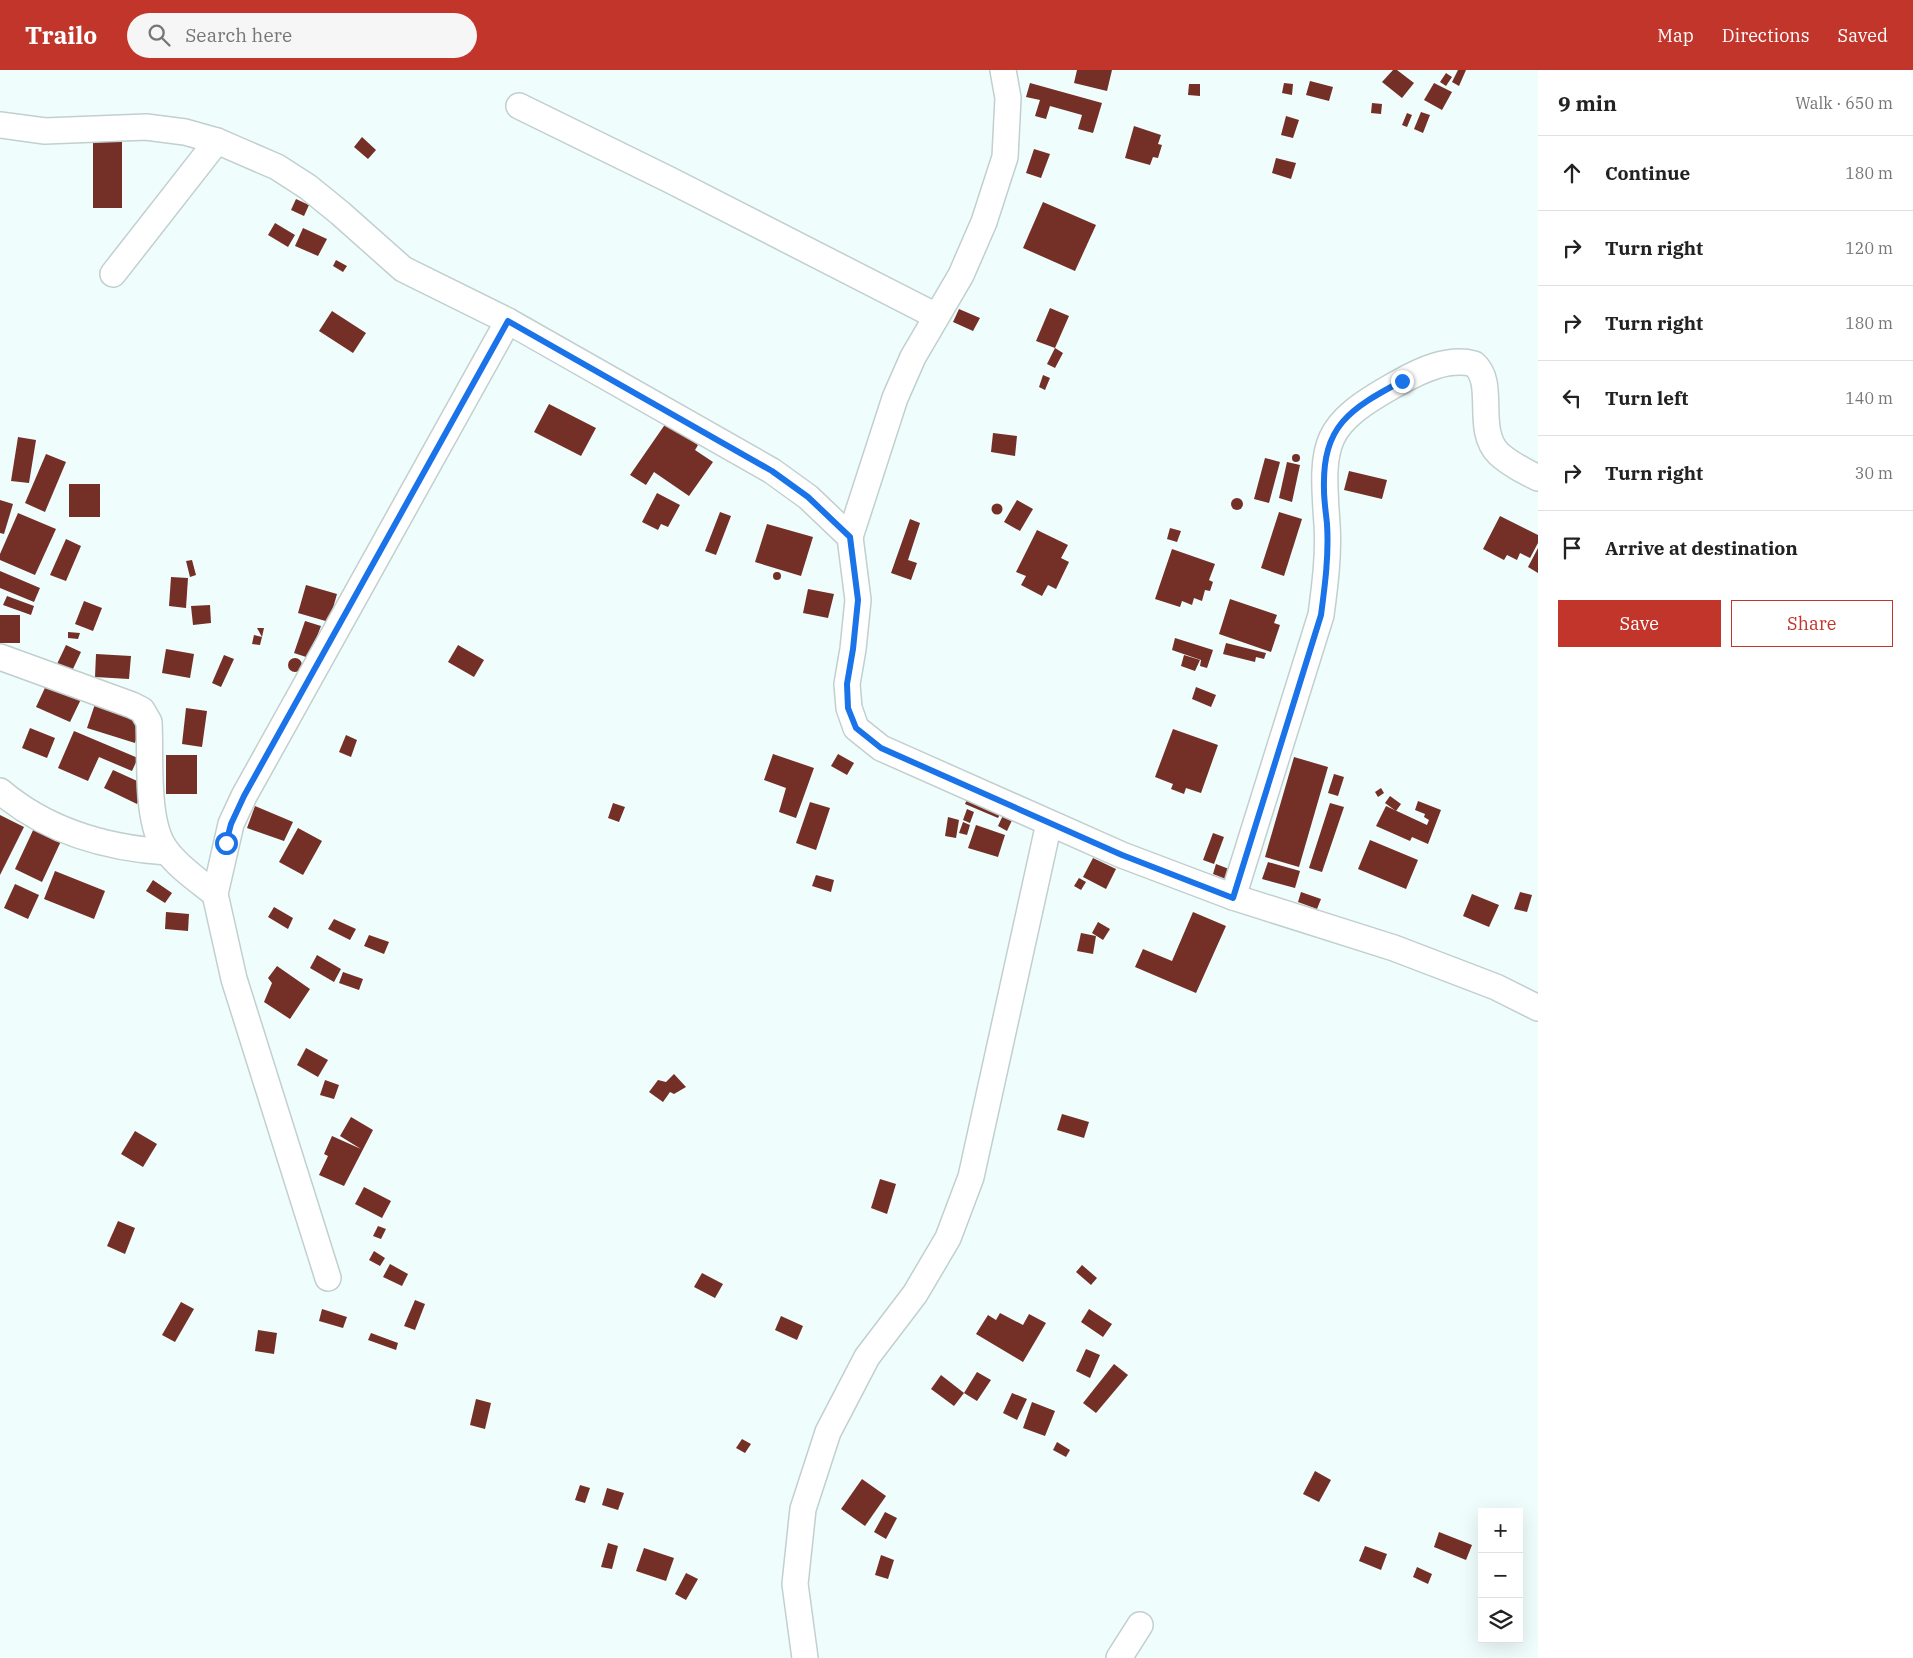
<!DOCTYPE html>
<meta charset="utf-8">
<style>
body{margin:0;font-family:"IBM Plex Serif",serif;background:#f6f6f6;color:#222}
.controls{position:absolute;right:15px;bottom:15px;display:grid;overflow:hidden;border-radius:0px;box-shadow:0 5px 20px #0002}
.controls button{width:45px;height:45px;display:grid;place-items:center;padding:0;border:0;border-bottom:1px solid #e0e0e0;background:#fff;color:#222;font:25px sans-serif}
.stop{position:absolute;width:15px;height:15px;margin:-11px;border:4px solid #1a73e8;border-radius:50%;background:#fff}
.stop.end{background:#1a73e8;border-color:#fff;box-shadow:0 1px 5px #0008}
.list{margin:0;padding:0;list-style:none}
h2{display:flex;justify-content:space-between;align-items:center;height:65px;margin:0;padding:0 20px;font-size:21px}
h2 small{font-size:16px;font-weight:400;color:#767676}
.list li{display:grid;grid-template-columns:32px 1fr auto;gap:15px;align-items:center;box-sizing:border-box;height:75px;padding:0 20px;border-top:1px solid #e0e0e0}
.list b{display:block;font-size:19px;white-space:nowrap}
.list em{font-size:16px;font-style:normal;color:#767676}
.actions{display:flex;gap:10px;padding:15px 20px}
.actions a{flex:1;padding:11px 0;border:1px solid #c2352a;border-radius:0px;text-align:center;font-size:18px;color:#c2352a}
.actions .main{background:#c2352a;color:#fff}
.icon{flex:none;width:28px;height:28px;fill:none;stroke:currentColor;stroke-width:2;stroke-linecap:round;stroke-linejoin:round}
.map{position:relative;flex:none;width:1538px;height:1588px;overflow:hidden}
header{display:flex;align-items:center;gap:30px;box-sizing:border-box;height:70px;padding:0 25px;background:#c2352a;color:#fff}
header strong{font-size:24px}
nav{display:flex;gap:28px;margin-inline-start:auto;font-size:18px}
.search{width:350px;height:45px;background:#f6f6f6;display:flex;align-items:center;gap:12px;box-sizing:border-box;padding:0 18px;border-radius:28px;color:#767676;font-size:19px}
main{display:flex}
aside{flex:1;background:#fff}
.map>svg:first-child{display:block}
</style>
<header>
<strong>Trailo</strong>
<div class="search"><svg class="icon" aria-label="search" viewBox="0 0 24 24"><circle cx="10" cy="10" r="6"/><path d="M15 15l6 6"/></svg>Search here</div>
<nav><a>Map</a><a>Directions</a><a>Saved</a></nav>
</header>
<main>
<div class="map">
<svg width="1538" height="1588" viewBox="0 0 1538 1588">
<rect width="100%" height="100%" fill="#effdfd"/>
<g fill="#742f27">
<path d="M 1077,0 L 1112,0 L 1107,21 L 1074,13 Z"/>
<path d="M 1393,0 L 1397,0 L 1414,13 L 1402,28 L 1382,12 Z"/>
<path d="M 1458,0 L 1466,0 L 1459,16 L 1452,12 Z"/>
<path d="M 1446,3 L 1452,7 L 1446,16 L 1440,12 Z"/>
<path d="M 1310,11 L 1333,17 L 1329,31 L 1306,25 Z"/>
<path d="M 1030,13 L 1102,33 L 1093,63 L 1078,59 L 1082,45 L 1050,36 L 1046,49 L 1035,46 L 1040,30 L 1026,27 Z"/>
<path d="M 1284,13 L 1293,14 L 1292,25 L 1282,23 Z"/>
<path d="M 1434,13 L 1452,22 L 1442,40 L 1424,30 Z"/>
<path d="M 1189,14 L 1200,14 L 1200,26 L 1188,25 Z"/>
<path d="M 1372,33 L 1382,34 L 1381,44 L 1371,43 Z"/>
<path d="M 1421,42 L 1430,45 L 1423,63 L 1414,59 Z"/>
<path d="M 1407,43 L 1412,45 L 1407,57 L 1402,55 Z"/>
<path d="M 1286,46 L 1299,50 L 1293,68 L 1281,65 Z"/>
<path d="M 1134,56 L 1161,65 L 1158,74 L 1162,75 L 1158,88 L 1153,87 L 1150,95 L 1125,88 Z"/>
<rect x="93" y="67" width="29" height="71"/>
<path d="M 362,67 L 376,80 L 368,89 L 354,77 Z"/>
<path d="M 1034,79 L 1050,84 L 1041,108 L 1026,103 Z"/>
<path d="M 1276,88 L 1296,93 L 1291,109 L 1272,103 Z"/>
<path d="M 296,129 L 309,135 L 304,146 L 291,140 Z"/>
<path d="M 1043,132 L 1096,155 L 1075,201 L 1023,178 Z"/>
<path d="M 275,153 L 295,165 L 288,177 L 268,165 Z"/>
<path d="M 303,158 L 327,169 L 318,186 L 295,176 Z"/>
<path d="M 336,190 L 347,196 L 343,202 L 333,196 Z"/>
<path d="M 1050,238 L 1069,246 L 1055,278 L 1063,283 L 1055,298 L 1047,294 L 1055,278 L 1036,271 Z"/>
<path d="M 959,239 L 980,248 L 973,261 L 953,252 Z"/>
<path d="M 332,241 L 366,263 L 353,283 L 319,261 Z"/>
<path d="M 1043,305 L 1050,308 L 1045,320 L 1039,317 Z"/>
<path d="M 549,334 L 596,358 L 581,386 L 534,362 Z"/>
<path d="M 666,353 L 698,375 L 695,380 L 713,392 L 689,426 L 654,402 L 646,415 L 630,405 Z"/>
<path d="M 993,363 L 1017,366 L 1015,386 L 991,382 Z"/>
<path d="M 18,367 L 36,370 L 29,413 L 11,411 Z"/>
<circle cx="1296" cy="388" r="4"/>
<path d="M 46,384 L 66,392 L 45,442 L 25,433 Z"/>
<path d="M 1265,388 L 1280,392 L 1269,433 L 1254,429 Z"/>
<path d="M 1287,392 L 1300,395 L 1292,432 L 1279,428 Z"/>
<path d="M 1349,401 L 1387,410 L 1382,429 L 1344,420 Z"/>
<rect x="69" y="414" width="31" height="33"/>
<path d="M 657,423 L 680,435 L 668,457 L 661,454 L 658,460 L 642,452 Z"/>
<circle cx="1237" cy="434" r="6"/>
<path d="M 0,430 L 13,434 L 4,464 L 0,463 Z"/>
<path d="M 1017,430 L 1033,439 L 1020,461 L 1004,452 Z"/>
<circle cx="997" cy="439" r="5.5"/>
<path d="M 720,442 L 731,446 L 716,485 L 705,481 Z"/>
<path d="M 1279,442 L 1302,449 L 1284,506 L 1261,498 Z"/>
<path d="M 18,443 L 56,459 L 35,505 L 0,490 L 0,484 Z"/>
<path d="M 1500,446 L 1538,465 L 1538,473 L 1530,488 L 1520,483 L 1517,490 L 1507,485 L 1504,490 L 1483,479 Z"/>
<path d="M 910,449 L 920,453 L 908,490 L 917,493 L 911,510 L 891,503 Z"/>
<path d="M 767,454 L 813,467 L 801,506 L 755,492 Z"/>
<path d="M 1170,458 L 1181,461 L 1177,472 L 1167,469 Z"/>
<path d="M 1037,460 L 1068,475 L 1061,488 L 1069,492 L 1056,519 L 1048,515 L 1042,526 L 1021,515 L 1026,506 L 1016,502 Z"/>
<path d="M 66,469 L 81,476 L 66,511 L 50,505 Z"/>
<path d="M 1538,478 L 1538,503 L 1528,497 Z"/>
<path d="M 1172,479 L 1215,494 L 1209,510 L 1213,512 L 1210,521 L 1205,520 L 1202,531 L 1194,528 L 1192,535 L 1182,531 L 1180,537 L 1155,529 Z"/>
<path d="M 192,490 L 196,505 L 190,507 L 186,491 Z"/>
<path d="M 0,501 L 40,518 L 34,532 L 0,518 Z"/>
<circle cx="777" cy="506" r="4"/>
<path d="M 171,507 L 188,508 L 186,538 L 169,536 Z"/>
<path d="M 306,515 L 337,524 L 329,552 L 298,543 Z"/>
<path d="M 808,519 L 834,524 L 828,548 L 803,543 Z"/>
<path d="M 7,526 L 34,536 L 31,545 L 3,535 Z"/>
<path d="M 1230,529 L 1277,545 L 1274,553 L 1280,555 L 1271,582 L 1219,564 Z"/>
<path d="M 84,531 L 102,538 L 93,561 L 75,554 Z"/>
<path d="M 210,535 L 211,553 L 193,555 L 191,536 Z"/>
<rect x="0" y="545" width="20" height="28"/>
<path d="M 305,551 L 321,556 L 309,588 L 294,583 Z"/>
<path d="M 257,558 L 264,558 L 262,567 Z"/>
<path d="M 68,562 L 80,563 L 78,569 L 68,568 Z"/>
<path d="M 254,565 L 262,567 L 260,575 L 252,574 Z"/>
<path d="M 1175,568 L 1213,580 L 1207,598 L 1200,596 L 1201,590 L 1172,580 Z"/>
<path d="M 1226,573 L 1266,583 L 1264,589 L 1256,587 L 1255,592 L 1223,584 Z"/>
<path d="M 66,575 L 81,582 L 72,601 L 57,594 Z"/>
<path d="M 458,575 L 484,590 L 474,607 L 448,592 Z"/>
<path d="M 166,579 L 194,584 L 190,608 L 162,603 Z"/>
<path d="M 96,584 L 131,586 L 129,609 L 95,607 Z"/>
<path d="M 224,585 L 234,589 L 221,617 L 212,613 Z"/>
<path d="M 1184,585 L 1200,590 L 1195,601 L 1181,596 Z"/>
<circle cx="295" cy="595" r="7"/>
<path d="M 50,607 L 84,623 L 70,652 L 36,637 Z"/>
<path d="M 1196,617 L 1216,625 L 1211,637 L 1192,629 Z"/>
<path d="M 95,634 L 143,649 L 135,673 L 87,658 Z"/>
<path d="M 186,638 L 207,641 L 202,677 L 182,674 Z"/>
<path d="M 30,658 L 55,668 L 47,688 L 22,678 Z"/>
<path d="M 1173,659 L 1218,675 L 1201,723 L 1186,718 L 1184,724 L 1171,719 L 1173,714 L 1155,707 Z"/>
<path d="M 74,661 L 138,688 L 132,701 L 99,687 L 88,711 L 58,698 Z"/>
<path d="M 346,665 L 357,670 L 351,687 L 339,682 Z"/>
<path d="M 773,684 L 814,698 L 796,748 L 779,742 L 786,718 L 764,710 Z"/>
<path d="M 838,684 L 854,693 L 847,705 L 831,696 Z"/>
<rect x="166" y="685" width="31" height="39"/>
<path d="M 1294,687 L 1328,697 L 1299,797 L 1265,787 Z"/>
<path d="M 113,700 L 146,715 L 137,734 L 104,718 Z"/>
<path d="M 1334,704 L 1344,707 L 1338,726 L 1328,723 Z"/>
<path d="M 1381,718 L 1384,723 L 1378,727 L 1375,722 Z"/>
<path d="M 970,723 L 1004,737 L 998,748 L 965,734 Z"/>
<path d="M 1390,726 L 1401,734 L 1396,741 L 1385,733 Z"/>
<path d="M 1418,731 L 1441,740 L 1428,774 L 1412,767 L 1410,771 L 1376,756 L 1386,736 L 1427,755 L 1429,750 L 1424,747 L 1425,744 L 1415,740 Z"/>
<path d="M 810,732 L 830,738 L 816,780 L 796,773 Z"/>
<path d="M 613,733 L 625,737 L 619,752 L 608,748 Z"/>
<path d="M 1330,733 L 1344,737 L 1322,802 L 1309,798 Z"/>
<path d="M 255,736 L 293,752 L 284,771 L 247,758 Z"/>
<path d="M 967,739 L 974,742 L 970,753 L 963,750 Z"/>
<path d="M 1005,741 L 1014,746 L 1007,761 L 998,756 Z"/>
<path d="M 0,745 L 24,757 L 0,805 Z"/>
<path d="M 948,747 L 959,750 L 956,768 L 945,766 Z"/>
<path d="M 963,752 L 970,755 L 967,765 L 959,763 Z"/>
<path d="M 976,755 L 1005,765 L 998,787 L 968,778 Z"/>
<path d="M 35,756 L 62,769 L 42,812 L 15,799 Z"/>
<path d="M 298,758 L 322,771 L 303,805 L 279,792 Z"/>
<path d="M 1213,763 L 1224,767 L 1214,794 L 1203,790 Z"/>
<path d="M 1370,770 L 1418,790 L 1406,819 L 1358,799 Z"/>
<path d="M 1093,788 L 1116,799 L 1106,819 L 1083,807 Z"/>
<path d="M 1268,792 L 1300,801 L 1295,818 L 1262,809 Z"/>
<path d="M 1216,794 L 1229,799 L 1226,809 L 1213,804 Z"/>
<path d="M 55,801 L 105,821 L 94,849 L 44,829 Z"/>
<path d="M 816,805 L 834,810 L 831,822 L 812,816 Z"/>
<path d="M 1079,808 L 1086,812 L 1081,820 L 1074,816 Z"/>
<path d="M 153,810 L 172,823 L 165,833 L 146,821 Z"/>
<path d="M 15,814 L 39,825 L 28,849 L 4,838 Z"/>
<path d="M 1301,822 L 1321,829 L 1317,839 L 1298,832 Z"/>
<path d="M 1520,822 L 1532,825 L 1527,842 L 1514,839 Z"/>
<path d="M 1472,824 L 1499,835 L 1489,857 L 1463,846 Z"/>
<path d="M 274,837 L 293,848 L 288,859 L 268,847 Z"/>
<path d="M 166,842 L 189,844 L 188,861 L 165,859 Z"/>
<path d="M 1193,842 L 1226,856 L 1196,923 L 1135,897 L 1143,879 L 1172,891 Z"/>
<path d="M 334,849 L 356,859 L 350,870 L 328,859 Z"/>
<path d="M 1098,852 L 1110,859 L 1103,870 L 1092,863 Z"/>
<path d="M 1081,863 L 1096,866 L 1093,884 L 1077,881 Z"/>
<path d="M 369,865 L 389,872 L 384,884 L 364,876 Z"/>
<path d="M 317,885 L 341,899 L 334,912 L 310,898 Z"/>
<path d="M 277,896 L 310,919 L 290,949 L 264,932 L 272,913 L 268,908 Z"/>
<path d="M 343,902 L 363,909 L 359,920 L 339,913 Z"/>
<path d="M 306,978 L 328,990 L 318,1007 L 297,995 Z"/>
<path d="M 674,1004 L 686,1017 L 674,1024 L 670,1022 L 663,1032 L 649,1022 L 658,1010 L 666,1012 Z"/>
<path d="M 325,1010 L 339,1015 L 334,1029 L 320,1025 Z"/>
<path d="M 1062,1044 L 1089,1052 L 1084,1068 L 1057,1060 Z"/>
<path d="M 351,1047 L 373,1060 L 344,1116 L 319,1105 L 328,1086 L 324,1084 L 332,1066 L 361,1079 L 340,1066 Z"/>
<path d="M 135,1061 L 157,1074 L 143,1097 L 121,1084 Z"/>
<path d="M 880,1109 L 896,1114 L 887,1144 L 871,1138 Z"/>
<path d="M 364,1117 L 391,1131 L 382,1148 L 355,1134 Z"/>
<path d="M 118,1151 L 135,1158 L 125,1184 L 107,1176 Z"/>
<path d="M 378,1156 L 386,1159 L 381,1169 L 373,1166 Z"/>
<path d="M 374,1181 L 385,1188 L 380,1196 L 369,1190 Z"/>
<path d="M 390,1194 L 408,1204 L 402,1216 L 383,1207 Z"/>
<path d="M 1082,1195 L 1097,1208 L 1091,1215 L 1076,1202 Z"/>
<path d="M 702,1203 L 723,1214 L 715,1228 L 694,1217 Z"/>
<path d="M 415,1230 L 425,1234 L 415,1260 L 404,1256 Z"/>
<path d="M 181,1232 L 194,1239 L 175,1272 L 162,1265 Z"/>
<path d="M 322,1239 L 347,1247 L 343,1258 L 319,1251 Z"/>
<path d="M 1089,1239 L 1112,1254 L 1103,1267 L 1081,1252 Z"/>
<path d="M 1000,1243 L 1023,1255 L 1029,1244 L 1046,1253 L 1023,1292 L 976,1264 L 988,1245 L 996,1250 Z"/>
<path d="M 781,1246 L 803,1256 L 797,1270 L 775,1260 Z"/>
<path d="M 258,1260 L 277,1263 L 274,1284 L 255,1281 Z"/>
<path d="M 371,1263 L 398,1273 L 396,1280 L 368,1270 Z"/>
<path d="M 1086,1279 L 1100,1285 L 1090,1308 L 1076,1301 Z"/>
<path d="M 1114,1294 L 1128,1305 L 1096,1343 L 1083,1333 Z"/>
<path d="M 977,1302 L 991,1310 L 977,1331 L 964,1323 Z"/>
<path d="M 941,1305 L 964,1323 L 954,1336 L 931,1319 Z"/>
<path d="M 1012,1323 L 1027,1329 L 1017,1350 L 1003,1343 Z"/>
<path d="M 476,1329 L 491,1333 L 485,1359 L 470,1355 Z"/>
<path d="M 1032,1332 L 1055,1341 L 1045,1366 L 1023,1358 Z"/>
<path d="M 742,1369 L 751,1374 L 745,1383 L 736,1378 Z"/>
<path d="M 1057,1372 L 1070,1380 L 1066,1387 L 1053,1380 Z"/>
<path d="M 1315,1401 L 1331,1410 L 1319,1432 L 1303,1424 Z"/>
<path d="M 862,1409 L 886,1426 L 865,1456 L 841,1439 Z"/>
<path d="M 580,1415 L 590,1418 L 585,1433 L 575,1430 Z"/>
<path d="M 607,1418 L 624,1423 L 618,1440 L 602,1435 Z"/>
<path d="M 885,1442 L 897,1448 L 886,1469 L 874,1462 Z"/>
<path d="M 1439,1462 L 1472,1475 L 1466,1490 L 1434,1477 Z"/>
<path d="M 608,1473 L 618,1476 L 612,1499 L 601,1497 Z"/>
<path d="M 1365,1476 L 1387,1484 L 1381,1500 L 1359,1491 Z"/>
<path d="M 644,1478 L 674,1488 L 666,1511 L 636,1501 Z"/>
<path d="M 881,1485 L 894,1490 L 888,1509 L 875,1505 Z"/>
<path d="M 1417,1497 L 1432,1504 L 1428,1514 L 1413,1507 Z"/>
<path d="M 686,1503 L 698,1509 L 686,1530 L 675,1524 Z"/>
</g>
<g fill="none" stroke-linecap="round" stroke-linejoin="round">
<defs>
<g id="minor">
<path d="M 519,36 L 670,110 L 936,246"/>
<path d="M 0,55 L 45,61 L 146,57 L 185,62 L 217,71 L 277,97 L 308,117 L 340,143 L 403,199 L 508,251 L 772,401 L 808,427 L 850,467 L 858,530 L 853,579 L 847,614 L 849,638 L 856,658 L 881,678 L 1122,785 L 1233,827 L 1394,878 L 1496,917 L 1538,938"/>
<path d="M 113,204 L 217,71"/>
<path d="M 850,467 L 895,328 L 913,287 L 961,205 L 984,152 L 1005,87 L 1008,28 L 1003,0"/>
<path d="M 0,587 L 132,635 L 142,640 L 149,652 C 151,687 145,753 166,780 C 178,797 199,811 215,824"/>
<path d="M 0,721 C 48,762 106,778 167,782"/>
<path d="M 1233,827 L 1321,545 C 1325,515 1329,484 1327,454 C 1321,371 1322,355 1398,313 C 1421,300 1449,287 1474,294 C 1497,313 1474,360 1499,384 C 1510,394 1524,401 1538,408"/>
<path d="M 328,1208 L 234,909 L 215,824 L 231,754 L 244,726 L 508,251"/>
<path d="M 805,1588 L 795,1514 L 803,1439 L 828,1362 L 867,1287 L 915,1224 L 948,1168 L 971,1107 L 1049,753"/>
<path d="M 1119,1588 L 1140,1555"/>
</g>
</defs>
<use href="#minor" stroke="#c1cfcf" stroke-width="28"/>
<use href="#minor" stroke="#fff" stroke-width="25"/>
</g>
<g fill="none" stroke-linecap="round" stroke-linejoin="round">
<path stroke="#1a73e8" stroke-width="6" d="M 226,773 L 231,754 L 244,726 L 508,251 L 772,401 L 808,427 L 850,467 L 858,530 L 853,579 L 847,614 L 848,638 L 856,658 L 881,678 L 1122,785 L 1233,828 L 1321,545 C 1325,515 1329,485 1327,454 C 1326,443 1324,431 1324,420 C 1322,355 1350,339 1402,311"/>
</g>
</svg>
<div class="controls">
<button>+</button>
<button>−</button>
<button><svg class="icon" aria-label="layers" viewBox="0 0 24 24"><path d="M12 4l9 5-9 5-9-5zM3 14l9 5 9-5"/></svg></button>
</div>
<div class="stop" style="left:226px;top:773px"></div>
<div class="stop end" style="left:1402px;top:311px"></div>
</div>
<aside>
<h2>9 min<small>Walk · 650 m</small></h2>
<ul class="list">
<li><svg class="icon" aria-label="ahead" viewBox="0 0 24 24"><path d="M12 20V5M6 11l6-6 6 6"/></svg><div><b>Continue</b></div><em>180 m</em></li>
<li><svg class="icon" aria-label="right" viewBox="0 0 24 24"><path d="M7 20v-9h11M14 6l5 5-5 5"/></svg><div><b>Turn right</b></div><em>120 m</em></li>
<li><svg class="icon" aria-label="right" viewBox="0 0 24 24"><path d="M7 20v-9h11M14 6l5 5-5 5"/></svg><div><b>Turn right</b></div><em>180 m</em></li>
<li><svg class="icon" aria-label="left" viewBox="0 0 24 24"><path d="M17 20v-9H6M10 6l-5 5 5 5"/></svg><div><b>Turn left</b></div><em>140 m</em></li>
<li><svg class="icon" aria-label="right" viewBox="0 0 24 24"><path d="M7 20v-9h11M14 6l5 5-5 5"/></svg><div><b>Turn right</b></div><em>30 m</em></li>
<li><svg class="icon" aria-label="arrive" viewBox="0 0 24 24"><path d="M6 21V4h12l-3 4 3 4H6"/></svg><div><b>Arrive at destination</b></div></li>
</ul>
<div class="actions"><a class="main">Save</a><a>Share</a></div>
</aside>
</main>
